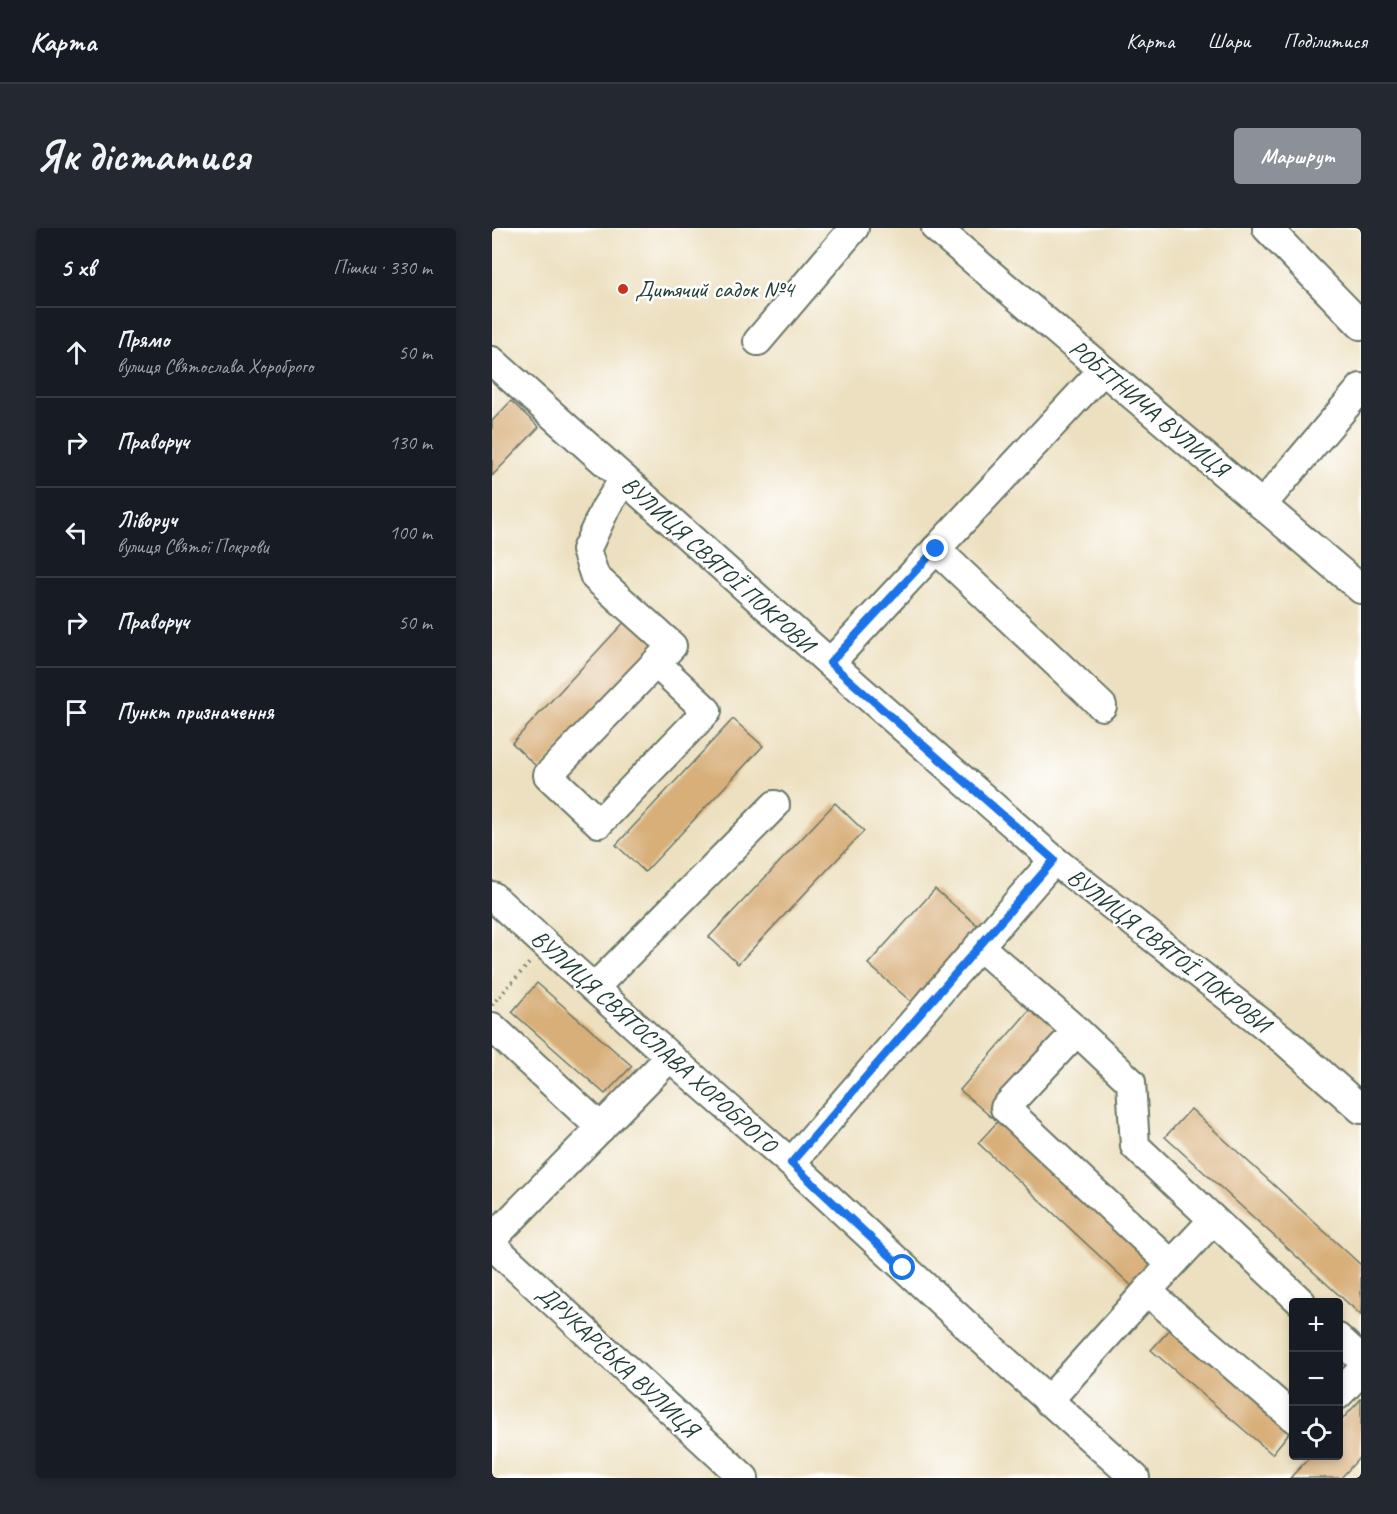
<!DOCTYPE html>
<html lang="uk">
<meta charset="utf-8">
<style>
body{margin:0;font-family:Caveat,sans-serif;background:#242831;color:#f1f3f6}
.controls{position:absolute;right:18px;bottom:18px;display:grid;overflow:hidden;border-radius:6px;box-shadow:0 3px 9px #0003}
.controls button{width:54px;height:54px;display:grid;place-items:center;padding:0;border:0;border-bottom:2px solid #363941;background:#171b24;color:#f1f3f6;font:30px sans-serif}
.stop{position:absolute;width:18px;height:18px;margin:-14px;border:4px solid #1a73e8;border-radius:50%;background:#fff}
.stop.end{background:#1a73e8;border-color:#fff;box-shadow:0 2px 6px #0008}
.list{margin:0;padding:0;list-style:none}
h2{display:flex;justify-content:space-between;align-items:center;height:78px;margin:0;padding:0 24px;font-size:26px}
h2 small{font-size:20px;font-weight:400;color:#9ea1a6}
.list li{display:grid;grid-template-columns:39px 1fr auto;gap:18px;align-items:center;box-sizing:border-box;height:90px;padding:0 24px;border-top:2px solid #363941}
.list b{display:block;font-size:22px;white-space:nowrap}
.list p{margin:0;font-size:20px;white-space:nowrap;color:#9ea1a6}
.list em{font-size:20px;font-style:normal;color:#9ea1a6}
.icon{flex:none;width:33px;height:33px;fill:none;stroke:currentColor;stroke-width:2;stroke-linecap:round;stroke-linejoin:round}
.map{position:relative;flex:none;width:869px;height:1250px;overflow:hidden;border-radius:6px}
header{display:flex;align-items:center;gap:36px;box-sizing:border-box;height:84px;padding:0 30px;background:#171b24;border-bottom:2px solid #363941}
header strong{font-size:28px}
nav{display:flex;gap:33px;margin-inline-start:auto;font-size:21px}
.intro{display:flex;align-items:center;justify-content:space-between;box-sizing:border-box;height:144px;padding:0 36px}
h1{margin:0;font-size:42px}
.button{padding:15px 27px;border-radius:6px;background:#8c9099;color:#fff;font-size:21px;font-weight:700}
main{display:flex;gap:36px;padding:0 36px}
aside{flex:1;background:#171b24;border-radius:6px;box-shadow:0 3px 9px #0003}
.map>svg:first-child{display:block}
</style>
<header>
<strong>Карта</strong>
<nav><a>Карта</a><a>Шари</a><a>Поділитися</a></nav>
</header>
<div class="intro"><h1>Як дістатися</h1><a class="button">Маршрут</a></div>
<main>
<aside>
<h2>5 хв<small>Пішки · 330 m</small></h2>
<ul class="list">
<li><svg class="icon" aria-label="ahead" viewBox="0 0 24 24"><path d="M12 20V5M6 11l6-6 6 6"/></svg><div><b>Прямо</b><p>вулиця Святослава Хороброго</p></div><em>50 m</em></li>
<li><svg class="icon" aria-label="right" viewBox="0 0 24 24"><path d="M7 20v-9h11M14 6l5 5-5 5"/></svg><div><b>Праворуч</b></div><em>130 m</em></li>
<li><svg class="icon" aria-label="left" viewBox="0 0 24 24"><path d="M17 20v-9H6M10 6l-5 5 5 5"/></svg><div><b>Ліворуч</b><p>вулиця Святої Покрови</p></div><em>100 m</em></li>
<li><svg class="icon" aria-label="right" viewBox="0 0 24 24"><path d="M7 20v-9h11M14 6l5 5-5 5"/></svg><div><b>Праворуч</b></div><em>50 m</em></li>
<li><svg class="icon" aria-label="arrive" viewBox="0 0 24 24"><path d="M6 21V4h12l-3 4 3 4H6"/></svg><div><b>Пункт призначення</b></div></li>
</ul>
</aside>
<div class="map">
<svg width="869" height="1250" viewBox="0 0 869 1250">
<rect width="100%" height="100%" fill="#fff"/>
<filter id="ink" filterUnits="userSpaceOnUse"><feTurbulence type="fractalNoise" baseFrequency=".0167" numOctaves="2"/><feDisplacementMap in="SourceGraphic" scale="12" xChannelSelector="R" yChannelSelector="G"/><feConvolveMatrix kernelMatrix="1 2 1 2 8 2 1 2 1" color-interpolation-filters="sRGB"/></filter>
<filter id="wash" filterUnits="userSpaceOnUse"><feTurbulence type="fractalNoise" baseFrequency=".008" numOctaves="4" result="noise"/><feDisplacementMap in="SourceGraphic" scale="24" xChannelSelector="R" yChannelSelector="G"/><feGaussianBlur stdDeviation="1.35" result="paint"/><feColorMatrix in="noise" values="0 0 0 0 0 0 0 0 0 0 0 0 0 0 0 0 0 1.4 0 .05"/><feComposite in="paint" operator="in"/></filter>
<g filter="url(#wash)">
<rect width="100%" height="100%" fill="#ede0c0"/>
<g id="blocks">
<g fill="#d8af79">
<path d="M 19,173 L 47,199 L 0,248 L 0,193 Z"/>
<path d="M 137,389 L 166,416 L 48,542 L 20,515 Z"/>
<path d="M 241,491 L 271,518 L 153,644 L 124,617 Z"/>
<path d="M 343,575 L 372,603 L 246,736 L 217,709 Z"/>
<path d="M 443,661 L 491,702 L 424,778 L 376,736 Z"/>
<path d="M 45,755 L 140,838 L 113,866 L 20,784 Z"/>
<path d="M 540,779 L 571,805 L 499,889 L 468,862 Z"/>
<path d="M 699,881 L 869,1037 L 869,1087 L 673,909 Z"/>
<path d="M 510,889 L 665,1034 L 642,1060 L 486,915 Z"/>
<path d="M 681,1098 L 801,1200 L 780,1226 L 659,1122 Z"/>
<path d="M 869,1171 L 869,1228 L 849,1250 L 798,1250 L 819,1228 L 846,1228 L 846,1196 Z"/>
</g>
</g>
</g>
<g filter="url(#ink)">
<use href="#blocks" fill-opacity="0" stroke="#677665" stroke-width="1.5"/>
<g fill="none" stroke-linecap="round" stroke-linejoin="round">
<defs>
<g id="minor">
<path d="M 444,0 L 869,361"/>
<path d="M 775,0 L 869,97"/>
<path d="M 266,113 L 362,0"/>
<path d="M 0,133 L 338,435 L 562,632 L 794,814 L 869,881"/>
<path d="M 132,251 L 113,281 L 94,322 L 103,349 L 180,418 L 56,547 L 107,595 L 215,483 L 164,435"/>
<path d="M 770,277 L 869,160"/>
<path d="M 444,321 L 610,478"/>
<path d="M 338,435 L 611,142"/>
<path d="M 0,668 L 178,829 L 299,935 L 522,1141 L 643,1250"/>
<path d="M 487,718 L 585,803 L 639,854 L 643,918 L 809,1074"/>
<path d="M 102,760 L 283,577"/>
<path d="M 0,799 L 109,900"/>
<path d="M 585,803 L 513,880 L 679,1036"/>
<path d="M 299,935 L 562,632"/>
<path d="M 721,992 L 655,1063 L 802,1190"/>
<path d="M 0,1011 L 178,829"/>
<path d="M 0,1017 L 252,1250"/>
<path d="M 846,1110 L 869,1131"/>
<path d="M 846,1167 L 869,1143"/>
<path d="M 556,1173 L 655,1063"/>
</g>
</defs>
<use href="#minor" stroke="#677665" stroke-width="32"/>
<path stroke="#677665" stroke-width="4" stroke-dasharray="1.5 4.5" stroke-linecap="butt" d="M 0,777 L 39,733"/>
<use href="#minor" stroke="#fff" stroke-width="28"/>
</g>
</g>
<g fill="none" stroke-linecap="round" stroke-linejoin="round" filter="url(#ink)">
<path stroke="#1a73e8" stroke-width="8" d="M 411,1040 L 299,935 L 562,632 L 338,435 L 444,321"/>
</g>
<circle fill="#c8321e" stroke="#fff" stroke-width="2" cx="131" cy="61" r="6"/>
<g text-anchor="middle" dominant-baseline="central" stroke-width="5" stroke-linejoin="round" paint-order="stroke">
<g font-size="24" fill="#1f3d34" stroke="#fff" text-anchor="start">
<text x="143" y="61">Дитячий садок №4</text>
</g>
<g font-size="24" fill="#1f3d34" stroke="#fff">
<text transform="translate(657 180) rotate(40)">РОБІТНИЧА ВУЛИЦЯ</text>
<text transform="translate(226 336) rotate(42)">ВУЛИЦЯ СВЯТОЇ ПОКРОВИ</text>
<text transform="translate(677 722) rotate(38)">ВУЛИЦЯ СВЯТОЇ ПОКРОВИ</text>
<text transform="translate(162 813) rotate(42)">ВУЛИЦЯ СВЯТОСЛАВА ХОРОБРОГО</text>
<text transform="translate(126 1133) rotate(43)">ДРУКАРСЬКА ВУЛИЦЯ</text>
</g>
</g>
</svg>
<div class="controls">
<button>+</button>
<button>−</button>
<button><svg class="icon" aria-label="locate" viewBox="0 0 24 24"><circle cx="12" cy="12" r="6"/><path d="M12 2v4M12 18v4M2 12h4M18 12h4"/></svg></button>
</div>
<div class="stop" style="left:411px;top:1040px"></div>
<div class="stop end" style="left:444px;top:321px"></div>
</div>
</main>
